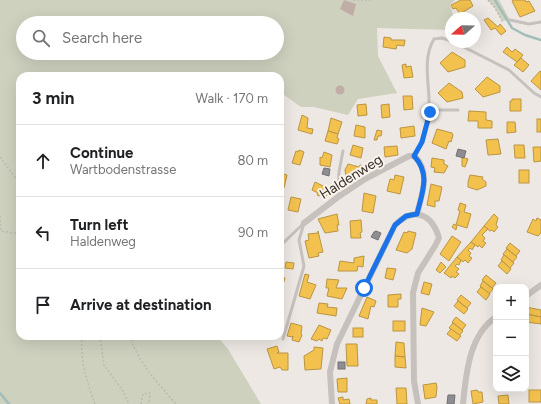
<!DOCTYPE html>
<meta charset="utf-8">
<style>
body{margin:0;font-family:Figtree,sans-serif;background:#f2f2f2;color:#202124}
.controls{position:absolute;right:12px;bottom:12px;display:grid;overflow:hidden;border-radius:8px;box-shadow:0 4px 16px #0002}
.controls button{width:36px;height:36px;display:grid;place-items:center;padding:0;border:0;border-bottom:1px solid #e0e0e0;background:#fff;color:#202124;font:20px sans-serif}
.compass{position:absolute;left:445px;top:12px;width:36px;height:36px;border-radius:50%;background:#fff;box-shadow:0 4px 16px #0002;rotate:250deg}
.stop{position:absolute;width:12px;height:12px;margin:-9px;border:3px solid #1a73e8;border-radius:50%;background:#fff}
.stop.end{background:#1a73e8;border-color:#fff;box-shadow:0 1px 4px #0008}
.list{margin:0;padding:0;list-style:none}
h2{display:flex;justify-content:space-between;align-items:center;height:52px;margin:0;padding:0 16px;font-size:17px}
h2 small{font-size:13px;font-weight:400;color:#757577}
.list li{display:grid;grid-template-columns:26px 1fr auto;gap:12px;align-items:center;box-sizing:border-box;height:72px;padding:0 16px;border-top:1px solid #e0e0e0}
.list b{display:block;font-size:15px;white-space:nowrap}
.list p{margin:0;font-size:13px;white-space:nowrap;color:#757577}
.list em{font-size:13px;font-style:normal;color:#757577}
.icon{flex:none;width:22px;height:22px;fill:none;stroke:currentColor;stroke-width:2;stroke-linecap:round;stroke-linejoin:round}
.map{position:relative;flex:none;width:541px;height:404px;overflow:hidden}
.search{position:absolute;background:#fff;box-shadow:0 4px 16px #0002;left:16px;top:16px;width:268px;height:44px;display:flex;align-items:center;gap:10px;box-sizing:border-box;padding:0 14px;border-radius:22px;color:#757577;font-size:15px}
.panel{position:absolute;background:#fff;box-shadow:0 4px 16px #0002;left:16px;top:72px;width:268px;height:268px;border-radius:12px}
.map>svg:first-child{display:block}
</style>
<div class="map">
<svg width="541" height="404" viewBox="0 0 541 404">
<rect width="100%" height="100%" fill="#ede8e3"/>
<g fill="#ced1be" fill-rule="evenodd">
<path d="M 0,0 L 455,0 L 450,5 L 454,18 L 451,18 L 451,30 L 377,28 L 378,56 L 397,93 L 358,99 L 348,115 L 314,107 L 301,107 L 280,92 L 280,76 L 20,76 L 20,336 L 217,336 L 228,349 L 261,404 L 0,404 ZM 23,23 L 277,23 L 277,53 L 23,53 Z"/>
<path d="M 488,0 L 499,0 L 510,20 L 502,21 L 495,8 Z"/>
</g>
<g fill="#f2c14e" stroke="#ba9543">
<path d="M 461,0 L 470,0 L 473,6 L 460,14 L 456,8 L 453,9 L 451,5 Z"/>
<path d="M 514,0 L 525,0 L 526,2 L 529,1 L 535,11 L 520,17 L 512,1 Z"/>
<path d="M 488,18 L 498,27 L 500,24 L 506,31 L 501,35 L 495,28 L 491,30 L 484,20 Z"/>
<path d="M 384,37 L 391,38 L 391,40 L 405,40 L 404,46 L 397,45 L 396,49 L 383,47 Z"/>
<path d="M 507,47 L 512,52 L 515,49 L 523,55 L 517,62 L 503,52 Z"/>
<path d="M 452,52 L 465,60 L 465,67 L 448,72 L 440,63 Z"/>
<path d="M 521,58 L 529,65 L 523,72 L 514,65 Z"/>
<path d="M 406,64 L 406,67 L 411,66 L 413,77 L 404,78 L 402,65 Z"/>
<path d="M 540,71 L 541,72 L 541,90 L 531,81 Z"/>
<path d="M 487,77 L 500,86 L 500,92 L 483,97 L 475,89 Z"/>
<path d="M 449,83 L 462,92 L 463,98 L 447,102 L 438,93 Z"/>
<path d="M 403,96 L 412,96 L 413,109 L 404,110 Z"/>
<path d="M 512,99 L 521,99 L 521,111 L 510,111 L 510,101 L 512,101 Z"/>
<path d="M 366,104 L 367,115 L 358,116 L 357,105 Z"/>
<path d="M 389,104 L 390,117 L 382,118 L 381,105 Z"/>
<path d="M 469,111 L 486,112 L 486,120 L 492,121 L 492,128 L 478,128 L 478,121 L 468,121 Z"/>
<path d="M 302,115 L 308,118 L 307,128 L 313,129 L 312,134 L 298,130 Z"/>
<path d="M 331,118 L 342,122 L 338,134 L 328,131 Z"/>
<rect x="537" y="119" width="4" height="13"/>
<path d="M 507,122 L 515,122 L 516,132 L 507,133 Z"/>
<path d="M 356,125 L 365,127 L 365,138 L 354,136 Z"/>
<path d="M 414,126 L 415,136 L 401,138 L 400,128 Z"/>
<path d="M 437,129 L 452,133 L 453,135 L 451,142 L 449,141 L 446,149 L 432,143 Z"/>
<path d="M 377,130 L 382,131 L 381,136 L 378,136 L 377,140 L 374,140 Z"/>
<path d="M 328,131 L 338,134 L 337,138 L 339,139 L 337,144 L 325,141 Z"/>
<path d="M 498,139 L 501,154 L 488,155 L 486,140 Z"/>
<path d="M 353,145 L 363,148 L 361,158 L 350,155 Z"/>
<path d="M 514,145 L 524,145 L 525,158 L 515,158 Z"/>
<path d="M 397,146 L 398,155 L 385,157 L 384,147 Z"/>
<path d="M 533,147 L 541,147 L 541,161 L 534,162 Z"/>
<path d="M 299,150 L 304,152 L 300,165 L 292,163 L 296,151 L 298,152 Z"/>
<path d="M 324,152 L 332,155 L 330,167 L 320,165 L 320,157 L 322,158 Z"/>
<path d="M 462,157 L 468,159 L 465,167 L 462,166 Z"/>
<path d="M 432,158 L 444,160 L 444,164 L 448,166 L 444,173 L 434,172 L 435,168 L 431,167 Z"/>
<path d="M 348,164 L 359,167 L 360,165 L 367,167 L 366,172 L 359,170 L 358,173 L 354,172 L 353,178 L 346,177 L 345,170 Z"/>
<rect x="519" y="170" width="10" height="13"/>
<path d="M 280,173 L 287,175 L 284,188 L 280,187 Z"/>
<path d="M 395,175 L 404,177 L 400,194 L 387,191 L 390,179 L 394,180 Z"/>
<path d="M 470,175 L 483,177 L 482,179 L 486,182 L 486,186 L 477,190 L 468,187 L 468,182 Z"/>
<path d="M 315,182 L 329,189 L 326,197 L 321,195 L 320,196 L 317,195 L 318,193 L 312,190 Z"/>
<path d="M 431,184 L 442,187 L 439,201 L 435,201 L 435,207 L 427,205 Z"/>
<path d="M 364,193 L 376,196 L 373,213 L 362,211 Z"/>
<path d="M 291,197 L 301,199 L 298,212 L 288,210 Z"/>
<path d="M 460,203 L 466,205 L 464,212 L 471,214 L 467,228 L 457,225 L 456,230 L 452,227 L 454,224 L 456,225 L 460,211 L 458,210 Z"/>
<path d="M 337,214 L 339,225 L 337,225 L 338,231 L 325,233 L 318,219 Z"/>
<path d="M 494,214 L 498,218 L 496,225 L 498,227 L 494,232 L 492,230 L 490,231 L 484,226 Z"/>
<path d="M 537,218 L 541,220 L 541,233 L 538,236 L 527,232 L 533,219 L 536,221 Z"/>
<path d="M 361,220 L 362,232 L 360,233 L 361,238 L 351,238 L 350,221 Z"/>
<path d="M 484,226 L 488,229 L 482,235 L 485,238 L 483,241 L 486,243 L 482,248 L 479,245 L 478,247 L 471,242 Z"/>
<path d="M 318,231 L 323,252 L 318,253 L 319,256 L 309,258 L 305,241 L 309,240 L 308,234 L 318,233 Z"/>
<path d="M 408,231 L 416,233 L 412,249 L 407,253 L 396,250 L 404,232 L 407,233 Z"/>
<path d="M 452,236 L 461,242 L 449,261 L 440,254 Z"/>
<path d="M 471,242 L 475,245 L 472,250 L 470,248 L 468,250 L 471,253 L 469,256 L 472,258 L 468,263 L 465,260 L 463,262 L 457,257 Z"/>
<path d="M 510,243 L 520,251 L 516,256 L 506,248 Z"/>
<path d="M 507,249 L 517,257 L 513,262 L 503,254 Z"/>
<path d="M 504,255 L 514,263 L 510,268 L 501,260 Z"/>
<path d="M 364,256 L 363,267 L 358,266 L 357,271 L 338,271 L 340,261 L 354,263 L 354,258 Z"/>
<path d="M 457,257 L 461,260 L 459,265 L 457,264 L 455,266 L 459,269 L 456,272 L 459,274 L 455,278 L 452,276 L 451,278 L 444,273 Z"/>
<path d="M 502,261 L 511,269 L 507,274 L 498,266 Z"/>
<path d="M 286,262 L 294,263 L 293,269 L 285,268 Z"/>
<path d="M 441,262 L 446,267 L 440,273 L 436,270 Z"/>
<path d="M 387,268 L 396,269 L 393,280 L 385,278 Z"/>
<path d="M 305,274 L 309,275 L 307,282 L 316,285 L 310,299 L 299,296 Z"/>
<path d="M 486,275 L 496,283 L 492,288 L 482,280 Z"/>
<path d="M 281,276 L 285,278 L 280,295 L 280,278 Z"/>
<path d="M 327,279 L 339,280 L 336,288 L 347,288 L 342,299 L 327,296 L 329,288 L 326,288 Z"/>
<path d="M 483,281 L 493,289 L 489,294 L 480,286 Z"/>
<path d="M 424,282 L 432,284 L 429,295 L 421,293 Z"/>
<path d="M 481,287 L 490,294 L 486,300 L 477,292 Z"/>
<path d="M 401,294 L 401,299 L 398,299 L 398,307 L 388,307 L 388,295 Z"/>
<path d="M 461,295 L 471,303 L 467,308 L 457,300 Z"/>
<path d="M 367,297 L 376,301 L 374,307 L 371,306 L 368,319 L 359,316 Z"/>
<path d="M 458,301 L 468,309 L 464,314 L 454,306 Z"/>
<path d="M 319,303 L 328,304 L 327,307 L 337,308 L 336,316 L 317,313 Z"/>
<path d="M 526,307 L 541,310 L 541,317 L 526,314 Z"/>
<path d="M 422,308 L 434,312 L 426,326 L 420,325 Z"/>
<path d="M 526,314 L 541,317 L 541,324 L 526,322 Z"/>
<path d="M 456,317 L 466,325 L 462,330 L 452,322 Z"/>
<rect x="393" y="321" width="12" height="10"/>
<path d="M 291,323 L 302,326 L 301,334 L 302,335 L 299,342 L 292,340 L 293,336 L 293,337 L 287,336 Z"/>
<path d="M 453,323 L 463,331 L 459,336 L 449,328 Z"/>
<path d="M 319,325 L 331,330 L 327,339 L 323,338 L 322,341 L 319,339 L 317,341 L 311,339 Z"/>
<rect x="353" y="328" width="10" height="9"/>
<path d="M 451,329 L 461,336 L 457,341 L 447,334 Z"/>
<path d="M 396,342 L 404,343 L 405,357 L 395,356 Z"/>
<path d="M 346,344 L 357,344 L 358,366 L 347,366 Z"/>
<path d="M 277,346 L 279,352 L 277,353 L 288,353 L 288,370 L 282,370 L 280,367 L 274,369 L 267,349 Z"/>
<path d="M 314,347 L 323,348 L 321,369 L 305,370 L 304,356 L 314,350 Z"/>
<path d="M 395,356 L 405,357 L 406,368 L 395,367 Z"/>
<path d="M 347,378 L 347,392 L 338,392 L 337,379 Z"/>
<path d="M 436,383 L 437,387 L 436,397 L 425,399 L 423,385 Z"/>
<path d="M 396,388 L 406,388 L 407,404 L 397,404 Z"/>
<path d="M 477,390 L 478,392 L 482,392 L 483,402 L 473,404 L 471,391 Z"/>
<rect x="529" y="390" width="12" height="12"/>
<path d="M 508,395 L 509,404 L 499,404 L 498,396 Z"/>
<path d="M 343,397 L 343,400 L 349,399 L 350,404 L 340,404 L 338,398 Z"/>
<path d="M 371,398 L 371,400 L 377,400 L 377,404 L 366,404 L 367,399 Z"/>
</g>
<g fill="#8d8d92" stroke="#737073">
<path d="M 458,149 L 466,151 L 464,158 L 456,156 Z"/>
<path d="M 324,168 L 330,169 L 329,176 L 322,174 Z"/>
<path d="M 376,231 L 381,233 L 378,240 L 371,237 L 374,232 Z"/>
<rect x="338" y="362" width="7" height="7"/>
<path d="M 448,395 L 455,395 L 454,404 L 447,404 Z"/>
</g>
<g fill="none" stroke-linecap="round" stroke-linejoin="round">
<g stroke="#a1bdbc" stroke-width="2.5">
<path d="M 495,0 L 512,28 L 525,35 L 541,40"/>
<path d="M 0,393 L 9,404"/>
</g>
</g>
<g fill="#bfada6">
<path d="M 344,0 L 356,4 L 353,16 L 340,9 Z"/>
<circle cx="340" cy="90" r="4.5"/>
</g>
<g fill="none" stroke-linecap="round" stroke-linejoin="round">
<g stroke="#bfb9b4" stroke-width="1.5" stroke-dasharray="2 2" stroke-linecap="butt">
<path d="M 353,0 L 371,0"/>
<path d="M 488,0 L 495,8 L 502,21 L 504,21"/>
<path d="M 84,75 L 85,76"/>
<path d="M 0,157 L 20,184"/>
<path d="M 0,216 L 1,231 L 20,234"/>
<path d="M 82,336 C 80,360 87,382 95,404"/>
<path d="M 100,336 L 104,365 L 123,391 L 129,404"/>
<path d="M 130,336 C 138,363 158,383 176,404"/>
<path d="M 141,404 L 143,394 L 150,393 L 149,404"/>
</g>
<g stroke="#c6c1bc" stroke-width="3">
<path d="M 510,20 L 529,24 L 541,22"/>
<path d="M 454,42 L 509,70 L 534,93 L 541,97"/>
<path d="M 429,110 L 458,110"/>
<path d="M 415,156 C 421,143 428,128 429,113 C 431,89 421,60 434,39 L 442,38 L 451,41"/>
<path d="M 338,197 L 339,172 L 343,151"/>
<path d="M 280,246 L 304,223"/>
<path d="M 283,339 L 304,266 L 299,240 L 304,223"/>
</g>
<g stroke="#c6c1bc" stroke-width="6">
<path d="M 304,223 L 338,197 L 365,179 L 409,156 L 415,156 C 431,174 422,193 417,214"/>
<path d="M 526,296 L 541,285"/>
<path d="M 332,404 L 330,372 L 337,344 L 395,225 C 414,206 432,214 439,238 L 435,246 L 418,273 L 413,293 L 414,381 L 418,404"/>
<path d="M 463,404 C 466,374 469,335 496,317"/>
</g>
</g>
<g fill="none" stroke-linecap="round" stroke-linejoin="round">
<path stroke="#1a73e8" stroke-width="5" d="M 364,288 L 395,225 L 406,216 L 417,214 C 422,193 431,174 414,156 L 422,142 L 430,112"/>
</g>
<g text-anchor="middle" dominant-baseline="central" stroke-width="4" stroke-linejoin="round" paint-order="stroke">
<g font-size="14" fill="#372e2a" stroke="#f9f3ec">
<text transform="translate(351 177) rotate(-32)">Haldenweg</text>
</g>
</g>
</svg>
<div class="controls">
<button>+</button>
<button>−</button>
<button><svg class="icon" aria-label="layers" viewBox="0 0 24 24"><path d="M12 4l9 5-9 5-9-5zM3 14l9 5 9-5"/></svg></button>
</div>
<svg class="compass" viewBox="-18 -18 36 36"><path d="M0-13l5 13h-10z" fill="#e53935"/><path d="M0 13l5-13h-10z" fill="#757577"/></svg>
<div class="stop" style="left:364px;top:288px"></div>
<div class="stop end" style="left:430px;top:112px"></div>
<div class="search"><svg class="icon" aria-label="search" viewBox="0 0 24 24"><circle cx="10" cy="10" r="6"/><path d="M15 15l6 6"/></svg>Search here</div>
<section class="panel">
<h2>3 min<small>Walk · 170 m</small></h2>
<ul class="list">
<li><svg class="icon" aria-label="ahead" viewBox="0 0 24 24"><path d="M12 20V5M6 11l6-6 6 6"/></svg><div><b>Continue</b><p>Wartbodenstrasse</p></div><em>80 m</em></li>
<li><svg class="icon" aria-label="left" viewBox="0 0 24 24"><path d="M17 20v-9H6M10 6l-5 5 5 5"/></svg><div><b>Turn left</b><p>Haldenweg</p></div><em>90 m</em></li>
<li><svg class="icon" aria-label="arrive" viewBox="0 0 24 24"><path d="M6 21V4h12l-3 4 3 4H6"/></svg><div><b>Arrive at destination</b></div></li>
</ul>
</section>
</div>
